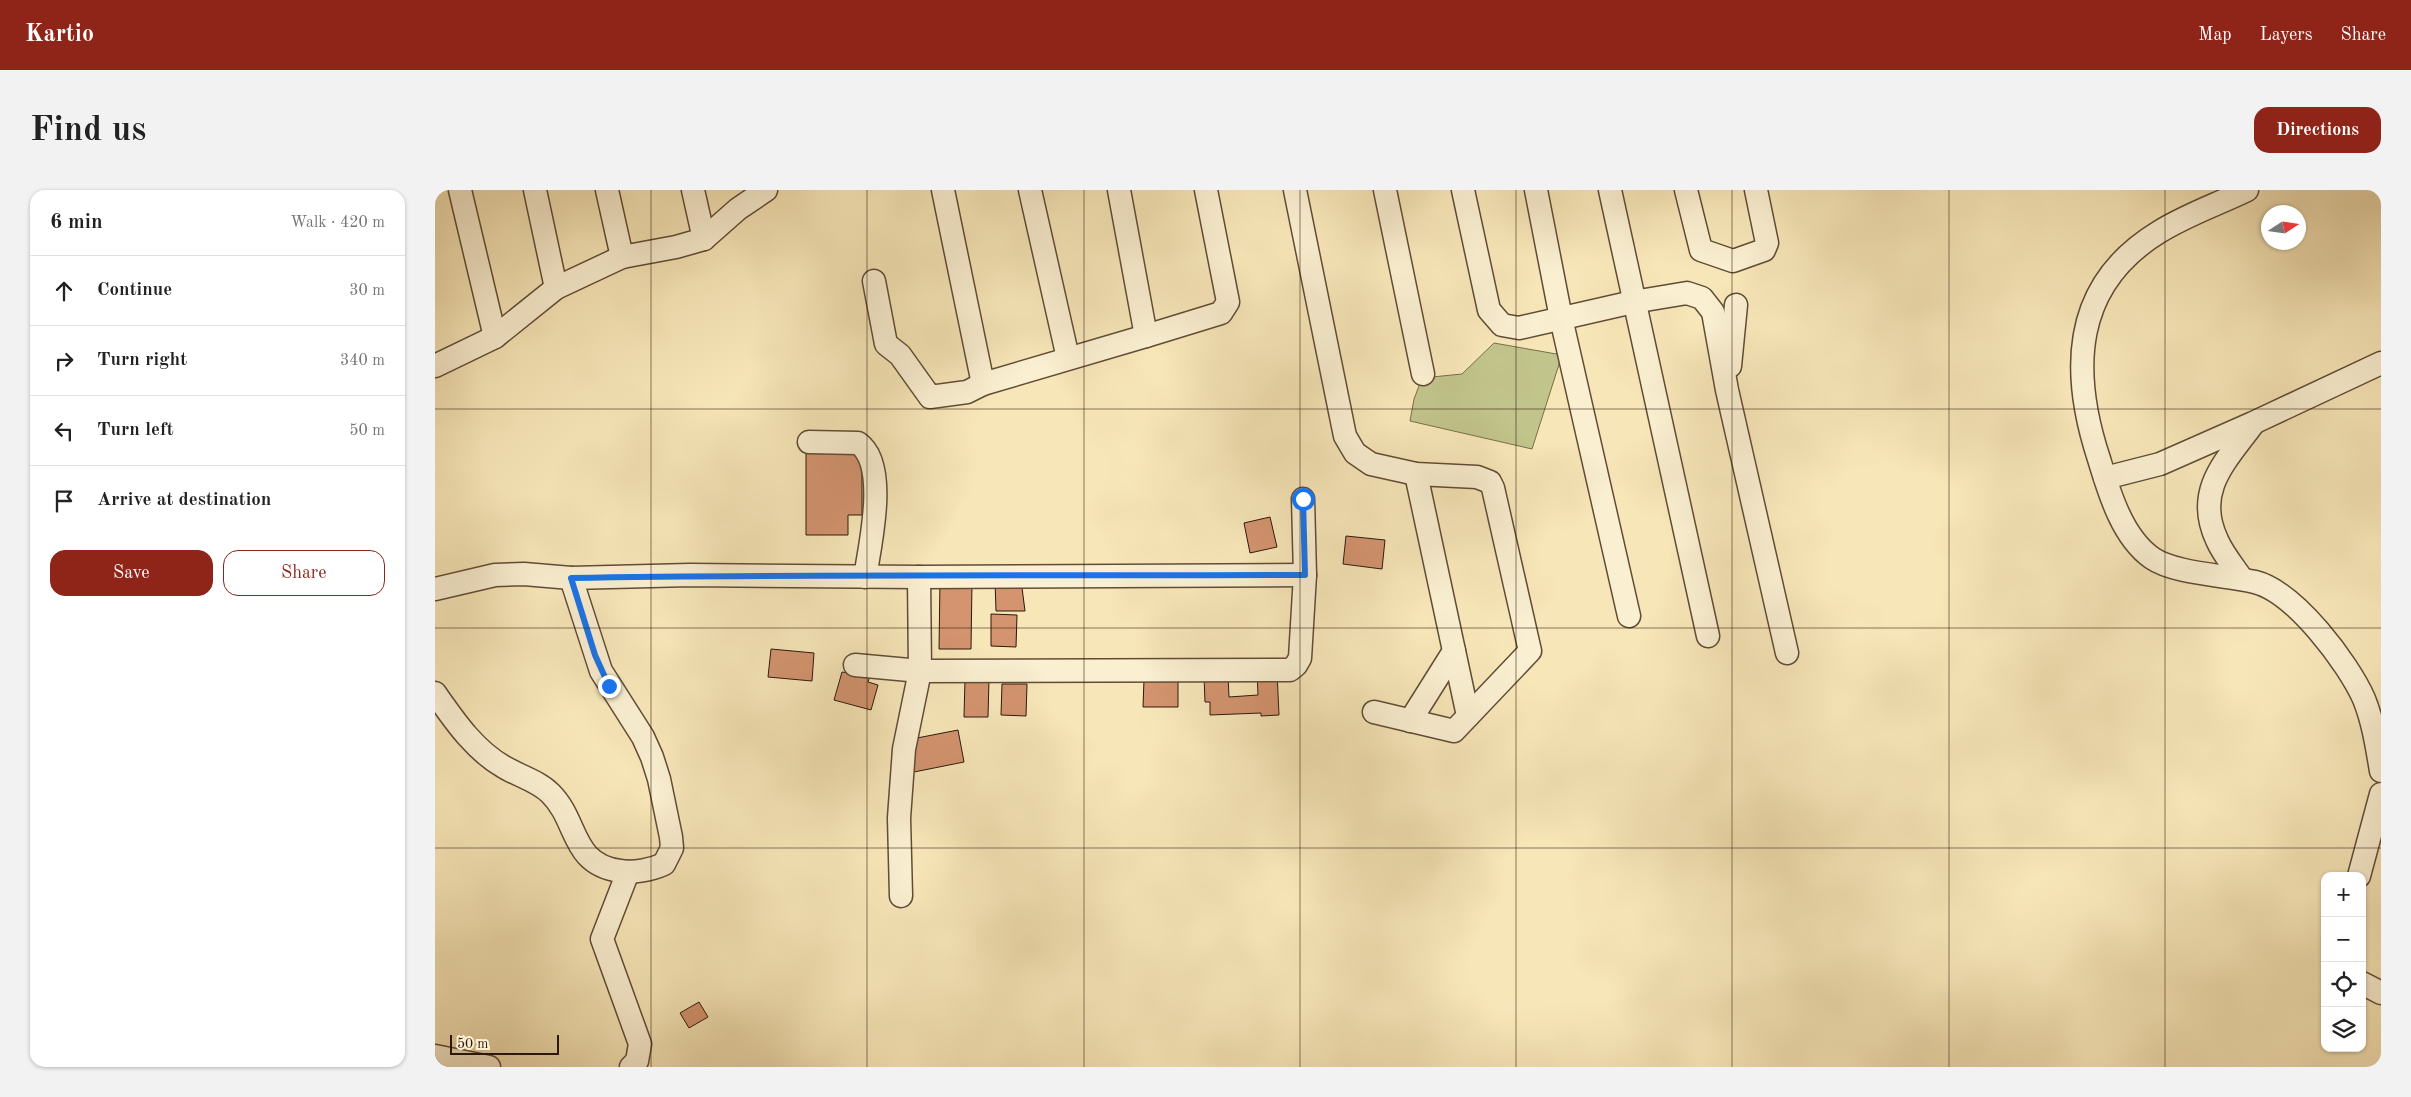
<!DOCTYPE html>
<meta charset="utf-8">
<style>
body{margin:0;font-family:"Old Standard TT",serif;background:#f2f2f2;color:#222}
.controls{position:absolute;right:15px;bottom:15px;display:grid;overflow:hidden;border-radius:10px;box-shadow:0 1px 4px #0004}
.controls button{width:45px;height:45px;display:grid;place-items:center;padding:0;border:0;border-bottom:1px solid #e0e0e0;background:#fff;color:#222;font:25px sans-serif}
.compass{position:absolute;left:1826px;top:15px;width:45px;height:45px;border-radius:50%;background:#fff;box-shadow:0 1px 4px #0004;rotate:78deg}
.scale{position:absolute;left:15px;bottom:12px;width:109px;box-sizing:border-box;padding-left:5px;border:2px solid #2d180b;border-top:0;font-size:14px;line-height:18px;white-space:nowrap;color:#2d180b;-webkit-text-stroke:4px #faefd1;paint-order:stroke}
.stop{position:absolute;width:15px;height:15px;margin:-11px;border:4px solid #1a73e8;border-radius:50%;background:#fff}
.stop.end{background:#1a73e8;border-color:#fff;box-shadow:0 1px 5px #0008}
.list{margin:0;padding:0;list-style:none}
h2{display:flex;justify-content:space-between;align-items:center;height:65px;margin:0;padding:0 20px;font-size:21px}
h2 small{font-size:16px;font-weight:400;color:#767676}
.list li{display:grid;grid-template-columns:32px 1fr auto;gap:15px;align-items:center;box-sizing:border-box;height:70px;padding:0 20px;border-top:1px solid #e0e0e0}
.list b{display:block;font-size:19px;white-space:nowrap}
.list em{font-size:16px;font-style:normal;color:#767676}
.actions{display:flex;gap:10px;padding:15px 20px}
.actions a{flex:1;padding:11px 0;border:1px solid #8f2418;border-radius:15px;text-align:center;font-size:18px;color:#8f2418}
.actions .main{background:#8f2418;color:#fff}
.icon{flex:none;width:28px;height:28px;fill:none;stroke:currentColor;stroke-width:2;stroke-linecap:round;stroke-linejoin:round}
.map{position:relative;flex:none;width:1946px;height:877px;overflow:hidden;border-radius:15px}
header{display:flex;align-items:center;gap:30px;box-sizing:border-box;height:70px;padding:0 25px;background:#8f2418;color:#fff}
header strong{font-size:24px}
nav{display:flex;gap:28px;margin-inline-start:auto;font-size:18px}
.intro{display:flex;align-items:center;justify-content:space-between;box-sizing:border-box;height:120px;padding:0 30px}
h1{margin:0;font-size:35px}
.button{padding:12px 22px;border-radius:15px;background:#8f2418;color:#fff;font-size:18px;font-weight:700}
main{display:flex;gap:30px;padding:0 30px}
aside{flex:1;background:#fff;border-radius:15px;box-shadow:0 1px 4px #0004}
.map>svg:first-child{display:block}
</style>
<header>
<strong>Kartio</strong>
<nav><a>Map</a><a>Layers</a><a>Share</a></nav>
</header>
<div class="intro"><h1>Find us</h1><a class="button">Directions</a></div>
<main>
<aside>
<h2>6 min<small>Walk · 420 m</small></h2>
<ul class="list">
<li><svg class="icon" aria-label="ahead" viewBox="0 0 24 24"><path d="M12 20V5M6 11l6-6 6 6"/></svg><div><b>Continue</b></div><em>30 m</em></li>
<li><svg class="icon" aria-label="right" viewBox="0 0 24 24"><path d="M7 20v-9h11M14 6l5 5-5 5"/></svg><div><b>Turn right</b></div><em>340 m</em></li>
<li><svg class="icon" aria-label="left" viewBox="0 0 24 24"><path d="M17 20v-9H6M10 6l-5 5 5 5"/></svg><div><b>Turn left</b></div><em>50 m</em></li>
<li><svg class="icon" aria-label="arrive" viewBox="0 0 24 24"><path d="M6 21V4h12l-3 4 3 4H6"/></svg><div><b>Arrive at destination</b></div></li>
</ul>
<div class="actions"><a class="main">Save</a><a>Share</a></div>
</aside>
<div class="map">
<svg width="1946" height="877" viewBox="0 0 1946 877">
<rect width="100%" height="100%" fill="#f7e6b8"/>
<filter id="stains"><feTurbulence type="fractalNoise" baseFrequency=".004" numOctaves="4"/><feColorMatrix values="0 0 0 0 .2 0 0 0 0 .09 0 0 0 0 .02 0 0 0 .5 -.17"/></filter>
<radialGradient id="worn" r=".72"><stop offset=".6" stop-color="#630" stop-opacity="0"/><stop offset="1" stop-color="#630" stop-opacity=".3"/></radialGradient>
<path fill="#c1c48b" stroke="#776e4b" d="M 1059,153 L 1127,165 L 1097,259 L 975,231 L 979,209 L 987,188 L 1027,184 Z"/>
<g fill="#d3946f" stroke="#2d180b">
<path d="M 427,262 L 427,325 L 413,325 L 413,345 L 371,345 L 371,263 Z"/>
<path d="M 835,327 L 842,357 L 815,363 L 809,333 Z"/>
<path d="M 911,346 L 950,350 L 947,379 L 908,374 Z"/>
<path d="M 505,390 L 537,391 L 536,459 L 504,459 Z"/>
<path d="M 586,390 L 590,421 L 561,421 L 560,391 Z"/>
<path d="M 556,424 L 582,425 L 581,457 L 556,456 Z"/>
<path d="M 336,459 L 379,463 L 377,491 L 333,487 Z"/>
<path d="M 407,482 L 435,486 L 433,492 L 443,495 L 436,520 L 399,510 Z"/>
<path d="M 822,482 L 842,482 L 844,525 L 826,526 L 826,523 L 775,525 L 775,512 L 770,512 L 769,486 L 793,485 L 794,507 L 823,505 Z"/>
<path d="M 530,489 L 554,489 L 553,527 L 529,527 Z"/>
<path d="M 709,489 L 743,489 L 743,517 L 708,517 Z"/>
<path d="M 567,494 L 592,494 L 591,526 L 566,525 Z"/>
<path d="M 523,540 L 529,572 L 479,582 L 472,550 Z"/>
<path d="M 264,812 L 273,827 L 254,838 L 245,823 Z"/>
</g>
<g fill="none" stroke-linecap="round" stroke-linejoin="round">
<defs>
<g id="minor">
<path d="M 25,0 L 60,147"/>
<path d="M 100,0 L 121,98"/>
<path d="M 172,0 L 187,67"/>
<path d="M 258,0 L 269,49"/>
<path d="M 508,0 L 548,194 L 711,146"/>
<path d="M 595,0 L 633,168"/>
<path d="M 684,0 L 711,146 L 786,123 L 793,112 L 771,0"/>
<path d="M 860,0 L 910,246 L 920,263 L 936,274 L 981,284 L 1042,287 L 1055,292 L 1058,298 L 1095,461 L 1019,541 L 939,522"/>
<path d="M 950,0 L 988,184"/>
<path d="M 1028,0 L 1054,120 L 1067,135 L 1084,138 L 1198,112 L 1252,103 L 1267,108 L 1278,122 L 1292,200 L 1352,463"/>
<path d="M 1101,0 L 1126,128 L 1194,426"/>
<path d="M 1175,0 L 1273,446"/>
<path d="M 1251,0 L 1266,60 L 1298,71 L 1329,60 L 1332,53 L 1321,0"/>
<path d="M 1812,0 C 1783,14 1751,25 1724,42 C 1637,95 1635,181 1664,269 C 1674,302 1687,347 1717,368 C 1740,384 1792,385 1820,392 C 1860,402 1913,473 1929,509 C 1938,531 1942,557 1946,581"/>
<path d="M 439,91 L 451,154 L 465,165 L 495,207 L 532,202 L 548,194"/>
<path d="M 0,176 L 60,147 L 121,98 L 187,67 L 241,57 L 269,49 L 303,19 L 331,0"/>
<path d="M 1295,176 L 1301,115"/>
<path d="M 374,252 L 423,253 C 454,274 435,355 430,387"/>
<path d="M 981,284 L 1033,526"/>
<path d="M 1670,288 L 1725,274 L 1818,233 L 1946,173"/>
<path d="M 1807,389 C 1799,377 1788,364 1782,350 C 1759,301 1790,272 1818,234"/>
<path d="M 0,399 L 60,385 L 89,384 L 136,388 L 255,385 L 484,387 L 870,385"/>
<path d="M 420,475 L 485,481 L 855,480 L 861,475 L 865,468 L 870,385 L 868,309"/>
<path d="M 0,503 C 19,530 39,560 69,577 C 84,586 103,591 115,603 C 144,631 135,674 185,681 C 199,683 216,680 229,674 L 237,658 L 236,647 L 224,589 L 217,567 L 208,547 L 166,481 L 136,388"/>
<path d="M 975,531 L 1019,461"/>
<path d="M 193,682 L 167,749 L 205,854 L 202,871 L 196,877"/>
<path d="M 1924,686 L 1946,604"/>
<path d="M 466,706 L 464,628 L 469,559 L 485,481 L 484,387"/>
<path d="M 1927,793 L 1946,803"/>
<path d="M 0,866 L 54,877"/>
</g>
</defs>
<use href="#minor" stroke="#604c36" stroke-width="25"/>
<use href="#minor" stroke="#faefd1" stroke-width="22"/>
</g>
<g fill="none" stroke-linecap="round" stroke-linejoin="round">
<path stroke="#1a73e8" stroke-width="6" d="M 174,496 L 160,465 L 136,388 C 380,384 625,386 870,385 L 868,309"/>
</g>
<path fill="none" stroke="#2d180b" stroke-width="1" stroke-opacity="0.55" d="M 216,0 L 216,877M 432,0 L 432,877M 649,0 L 649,877M 865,0 L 865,877M 1081,0 L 1081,877M 1297,0 L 1297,877M 1514,0 L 1514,877M 1730,0 L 1730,877M 0,219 L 1946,219M 0,438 L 1946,438M 0,658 L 1946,658"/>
<rect width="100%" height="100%" filter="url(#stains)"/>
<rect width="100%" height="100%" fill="url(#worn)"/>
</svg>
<div class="controls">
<button>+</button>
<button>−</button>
<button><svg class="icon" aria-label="locate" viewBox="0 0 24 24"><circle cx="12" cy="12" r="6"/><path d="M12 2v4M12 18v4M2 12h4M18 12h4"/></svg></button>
<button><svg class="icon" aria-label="layers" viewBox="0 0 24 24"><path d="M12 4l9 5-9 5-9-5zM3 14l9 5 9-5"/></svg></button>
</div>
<svg class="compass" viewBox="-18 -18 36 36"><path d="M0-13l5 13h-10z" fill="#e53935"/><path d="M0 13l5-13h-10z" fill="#767676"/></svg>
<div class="scale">50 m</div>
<div class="stop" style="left:868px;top:309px"></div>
<div class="stop end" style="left:174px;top:496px"></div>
</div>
</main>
